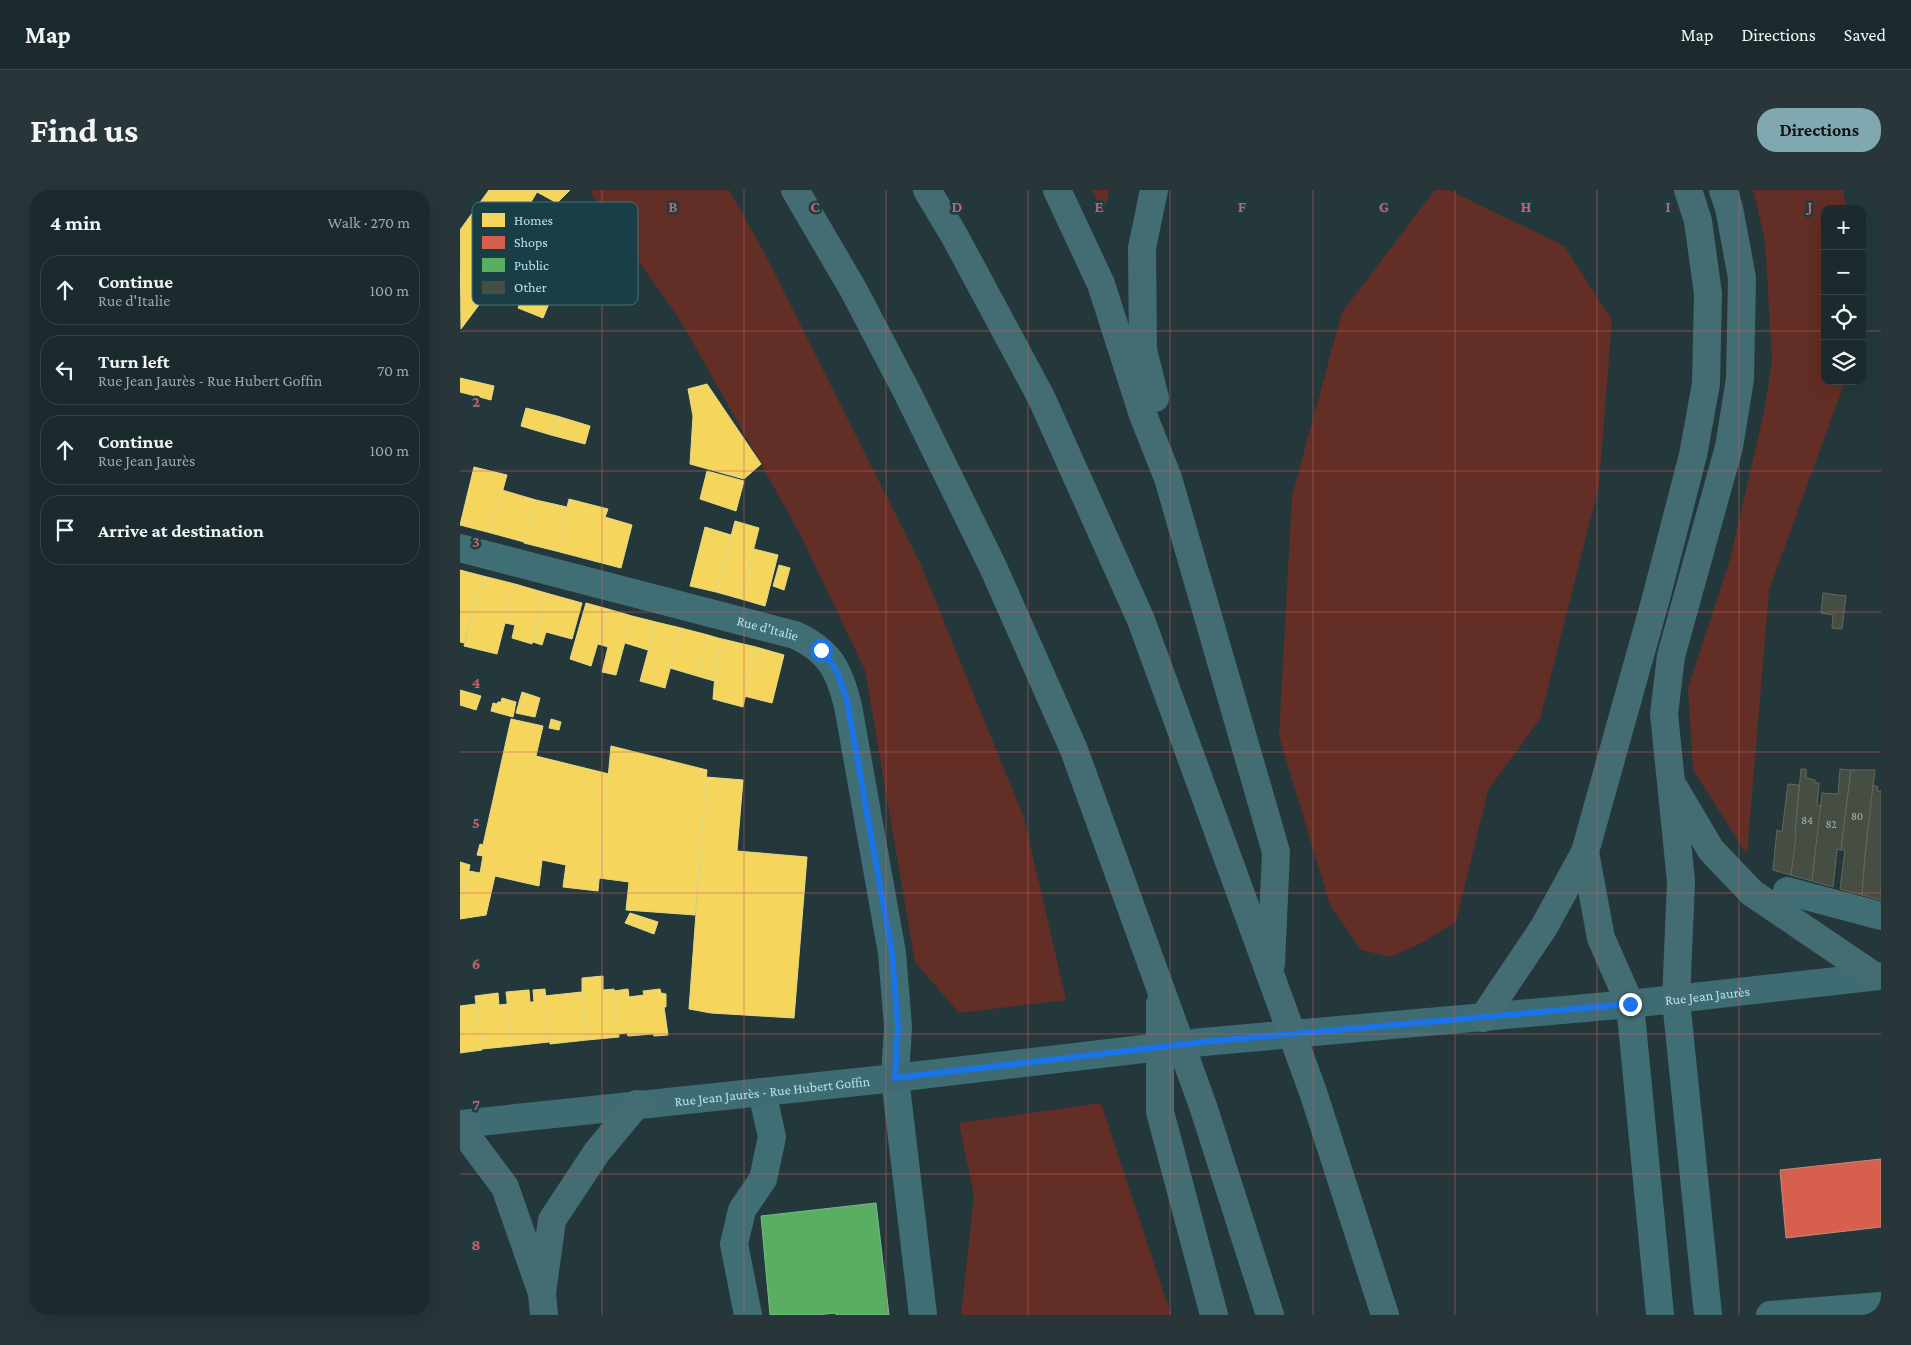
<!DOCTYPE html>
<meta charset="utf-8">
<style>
body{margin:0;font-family:"Crimson Pro",serif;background:#283639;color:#f1f3f6}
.controls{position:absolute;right:15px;top:15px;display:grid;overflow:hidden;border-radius:10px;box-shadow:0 5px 20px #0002}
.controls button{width:45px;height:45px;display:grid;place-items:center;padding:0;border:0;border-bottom:1px solid #394649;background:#1b2a2d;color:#f1f3f6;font:25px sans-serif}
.stop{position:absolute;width:15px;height:15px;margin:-11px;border:4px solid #1a73e8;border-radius:50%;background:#fff}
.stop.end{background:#1a73e8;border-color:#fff;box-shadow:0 1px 5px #0008}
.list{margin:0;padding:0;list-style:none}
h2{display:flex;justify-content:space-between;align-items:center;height:65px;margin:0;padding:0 20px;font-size:21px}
h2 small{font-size:16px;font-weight:400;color:#a0a7aa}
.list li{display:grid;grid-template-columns:32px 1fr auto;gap:15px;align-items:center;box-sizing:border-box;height:70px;margin:0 10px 10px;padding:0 10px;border:1px solid #394649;border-radius:20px}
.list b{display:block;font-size:19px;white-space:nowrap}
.list p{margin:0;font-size:16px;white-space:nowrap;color:#a0a7aa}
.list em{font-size:16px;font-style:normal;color:#a0a7aa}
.icon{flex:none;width:28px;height:28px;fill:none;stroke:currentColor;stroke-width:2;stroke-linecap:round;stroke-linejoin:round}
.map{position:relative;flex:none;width:1421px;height:1125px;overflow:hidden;border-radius:20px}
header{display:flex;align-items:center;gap:30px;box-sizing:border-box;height:70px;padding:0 25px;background:#1b2a2d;border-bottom:1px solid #394649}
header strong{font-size:24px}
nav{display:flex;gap:28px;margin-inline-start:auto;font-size:18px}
.intro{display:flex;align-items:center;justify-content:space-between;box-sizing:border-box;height:120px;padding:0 30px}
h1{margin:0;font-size:35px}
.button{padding:12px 22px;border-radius:20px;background:#80a8b0;color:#111;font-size:18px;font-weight:700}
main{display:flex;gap:30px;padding:0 30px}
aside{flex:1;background:#1b2a2d;border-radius:20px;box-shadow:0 5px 20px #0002}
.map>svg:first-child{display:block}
</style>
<header>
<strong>Map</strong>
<nav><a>Map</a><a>Directions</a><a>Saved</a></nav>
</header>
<div class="intro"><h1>Find us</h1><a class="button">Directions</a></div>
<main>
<aside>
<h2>4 min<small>Walk · 270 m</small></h2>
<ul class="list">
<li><svg class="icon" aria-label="ahead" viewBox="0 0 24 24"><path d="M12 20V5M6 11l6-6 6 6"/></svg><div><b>Continue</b><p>Rue d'Italie</p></div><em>100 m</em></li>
<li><svg class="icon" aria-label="left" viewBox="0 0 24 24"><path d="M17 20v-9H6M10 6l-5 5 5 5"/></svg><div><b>Turn left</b><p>Rue Jean Jaurès - Rue Hubert Goffin</p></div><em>70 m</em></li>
<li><svg class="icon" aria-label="ahead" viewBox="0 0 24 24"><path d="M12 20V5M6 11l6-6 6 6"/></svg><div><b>Continue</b><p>Rue Jean Jaurès</p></div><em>100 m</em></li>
<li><svg class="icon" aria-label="arrive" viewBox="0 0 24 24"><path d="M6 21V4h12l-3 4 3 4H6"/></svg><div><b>Arrive at destination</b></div></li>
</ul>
</aside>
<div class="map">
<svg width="1421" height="1125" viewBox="0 0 1421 1125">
<rect width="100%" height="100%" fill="#24383c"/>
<g fill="#622e25">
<path d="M 131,0 L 269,0 L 304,62 L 460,373 L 564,628 L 606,810 L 499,823 L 455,772 L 405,480 L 339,342 L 231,149 L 220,130 L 132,5 Z"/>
<path d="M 632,0 L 649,0 L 644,25 Z"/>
<path d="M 975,0 L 989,0 L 1104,56 L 1152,130 L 1139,295 L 1080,529 L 1028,600 L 996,732 L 965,751 L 931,767 L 901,760 L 870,715 L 819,546 L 832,306 L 882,122 Z"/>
<path d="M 1293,0 L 1383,0 L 1387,19 L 1365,19 L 1365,191 L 1385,191 L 1309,400 L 1287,664 L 1233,580 L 1228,498 L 1270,369 L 1304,222 L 1312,170 L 1305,50 Z"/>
<path d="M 641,913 L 711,1125 L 501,1125 L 514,1006 L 499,933 Z"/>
</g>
<g fill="#f6d55c" stroke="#e1da88">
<path d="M 29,0 L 110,0 L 97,13 L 77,2 L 71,12 L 87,24 L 1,139 L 0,40 Z"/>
<path d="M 68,94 L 93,104 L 83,128 L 58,118 Z"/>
<path d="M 0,188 L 34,196 L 31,210 L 0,202 Z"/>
<path d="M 247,194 L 301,274 L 284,289 L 230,274 L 233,226 L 228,199 Z"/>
<path d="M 66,218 L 97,226 L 91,245 L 61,236 Z"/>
<path d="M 97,226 L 130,236 L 125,254 L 91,245 Z"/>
<path d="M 14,277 L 47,285 L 31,343 L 0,335 Z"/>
<path d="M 247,281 L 284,291 L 276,321 L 240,309 Z"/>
<path d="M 42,300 L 76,310 L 64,352 L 31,343 Z"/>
<path d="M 109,309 L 148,319 L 145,327 L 172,335 L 161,378 L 96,361 Z"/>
<path d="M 76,310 L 107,317 L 96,361 L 64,353 Z"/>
<path d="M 275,331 L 299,338 L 281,409 L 256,402 Z"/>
<path d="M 245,337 L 271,345 L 256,402 L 230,396 Z"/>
<path d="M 294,359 L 318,365 L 305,416 L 281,409 Z"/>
<path d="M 319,375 L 330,378 L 324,400 L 313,396 Z"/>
<path d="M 0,380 L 23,386 L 4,453 L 0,452 Z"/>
<path d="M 23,386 L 55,394 L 37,464 L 4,456 Z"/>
<path d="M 55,394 L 86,403 L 72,454 L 52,448 L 55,435 L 45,433 Z"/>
<path d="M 86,403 L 122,413 L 112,449 L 86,442 L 82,455 L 73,452 Z"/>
<path d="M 126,413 L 148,419 L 131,476 L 110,469 Z"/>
<path d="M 148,419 L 172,426 L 156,485 L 142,482 L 148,457 L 138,454 Z"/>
<path d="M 172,426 L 196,432 L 188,460 L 165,453 Z"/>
<path d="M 196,432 L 221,438 L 205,498 L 180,491 Z"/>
<path d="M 221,438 L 248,445 L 237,486 L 210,478 Z"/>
<path d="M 248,445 L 258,448 L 254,491 L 237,486 Z"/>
<path d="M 258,448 L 296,457 L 283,517 L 253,509 Z"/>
<path d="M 296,457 L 324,465 L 312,513 L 284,506 Z"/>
<path d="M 0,500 L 21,506 L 16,520 L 0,515 Z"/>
<path d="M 62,502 L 80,508 L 75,527 L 56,523 Z"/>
<path d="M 42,508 L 56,512 L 53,527 L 31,521 L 33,513 L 37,514 L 38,512 L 41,512 Z"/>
<path d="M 51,529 L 83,536 L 76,566 L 149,584 L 138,701 L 103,697 L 106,675 L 82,670 L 79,696 L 35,686 L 26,725 L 0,729 L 0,720 L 9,681 L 20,683 L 23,666 L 17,665 L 20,654 L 23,655 Z"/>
<path d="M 91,529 L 101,532 L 99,540 L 89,538 Z"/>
<path d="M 151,556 L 247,580 L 235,725 L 166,720 L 169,692 L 139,688 Z"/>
<path d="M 246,587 L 283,590 L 277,661 L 347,667 L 334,828 L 251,823 L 229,819 Z"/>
<path d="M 0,672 L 10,675 L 0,720 Z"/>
<path d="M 170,723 L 198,732 L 194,744 L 165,733 Z"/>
<path d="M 143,786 L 143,800 L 154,799 L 159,847 L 127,850 L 122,802 L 122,788 Z"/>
<path d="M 85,799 L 89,852 L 52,856 L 46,802 L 69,800 L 70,812 L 74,812 L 73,800 Z"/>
<path d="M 168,799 L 169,807 L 184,805 L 183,801 L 200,799 L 201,803 L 206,804 L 206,817 L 204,817 L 208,845 L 194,846 L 193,844 L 168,846 L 167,843 L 158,844 L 154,801 Z"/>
<path d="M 122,802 L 127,850 L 90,854 L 84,806 Z"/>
<path d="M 38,803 L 39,815 L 48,814 L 52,856 L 22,859 L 15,806 Z"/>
<path d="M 16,814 L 22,860 L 0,863 L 0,816 Z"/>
</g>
<path fill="#d6604d" stroke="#cb887e" d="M 1421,969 L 1421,1037 L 1326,1048 L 1320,980 Z"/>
<path fill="#5aae61" stroke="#74be8c" d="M 416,1013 L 429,1125 L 376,1125 L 376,1123 L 356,1125 L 310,1125 L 301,1026 Z"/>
<g fill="#464d43" stroke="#64685a">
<path d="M 1363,403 L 1386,406 L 1382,439 L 1372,438 L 1373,425 L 1361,423 Z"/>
<path d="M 1341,579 L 1346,579 L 1346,588 L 1355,590 L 1355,593 L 1359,593 L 1357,615 L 1361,616 L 1352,691 L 1331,685 Z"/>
<path d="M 1380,579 L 1391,580 L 1381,660 L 1377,659 L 1373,697 L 1352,691 L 1362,603 L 1378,604 Z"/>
<path d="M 1391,580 L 1415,580 L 1405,666 L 1402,705 L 1380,699 L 1385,660 L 1381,660 Z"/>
<path d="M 1328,594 L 1339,595 L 1335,645 L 1336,646 L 1331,685 L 1313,680 L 1317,640 L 1322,642 Z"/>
<path d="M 1413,595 L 1418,597 L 1417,601 L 1421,601 L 1421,710 L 1402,705 L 1405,666 Z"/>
</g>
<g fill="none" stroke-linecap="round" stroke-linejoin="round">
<g stroke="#406e75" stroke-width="28">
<path id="s1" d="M 0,358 L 335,445 C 370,461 379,480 388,516 L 432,763 L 438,837 L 435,888 L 463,1125"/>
<path d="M 1327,701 L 1421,726"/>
<path d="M 1216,810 L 1248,1125"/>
<path d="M 1170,814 L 1200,1125"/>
<path d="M 288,1125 L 274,1054 L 282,1020 L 303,989 L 312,947 L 302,902"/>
<path d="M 1310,1125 L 1421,1116"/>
</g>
<path stroke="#3f6b72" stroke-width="28" id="s2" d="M 0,934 L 435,888 L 743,852 L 1170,814 L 1421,786"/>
<g stroke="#436d73" stroke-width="28">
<path d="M 335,0 L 393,99 L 448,204 L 533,377 L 614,560 L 743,916 L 810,1125"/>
<path d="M 467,0 L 494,45 L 581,207 L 681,430 L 853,902 L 925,1125"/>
<path d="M 597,0 L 641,94 L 683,225 L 708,288 L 816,662 L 811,774"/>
<path d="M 694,0 L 682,58 L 683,160 L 695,208"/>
<path d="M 1215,599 L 1251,660 L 1292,703 L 1414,786"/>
<path d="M 1125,662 L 1141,748 L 1170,814"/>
<path d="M 1216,810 L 1221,691 L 1204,524 L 1211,466 L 1269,257 L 1280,189 L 1282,88 L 1269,18 L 1263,0"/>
<path d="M 700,814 L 700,922 L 754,1125"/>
<path d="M 1023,828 L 1084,737 L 1125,662 L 1196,408 L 1233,265 L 1246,194 L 1248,104 L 1238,31 L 1228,0"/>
<path d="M 0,937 L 45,997 L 82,1103 L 84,1125"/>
<path d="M 82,1103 L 92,1030 L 137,962 L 177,914"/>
</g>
</g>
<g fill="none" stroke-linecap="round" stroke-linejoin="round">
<path stroke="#1a73e8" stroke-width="6" d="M 361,460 C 378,479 382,492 388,516 L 432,763 L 438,837 L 435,888 L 743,852 L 1170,814"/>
</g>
<path fill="none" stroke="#cb6064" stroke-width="1" stroke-opacity="0.55" d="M 142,0 L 142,1125M 284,0 L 284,1125M 426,0 L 426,1125M 568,0 L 568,1125M 710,0 L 710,1125M 853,0 L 853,1125M 995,0 L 995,1125M 1137,0 L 1137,1125M 1279,0 L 1279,1125M 0,141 L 1365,141M 1402,141 L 1421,141M 0,281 L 1421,281M 0,422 L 1421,422M 0,562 L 1421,562M 0,703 L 1421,703M 0,844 L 1421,844M 0,984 L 1421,984"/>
<g text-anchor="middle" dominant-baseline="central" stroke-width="5" stroke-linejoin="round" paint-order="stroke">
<g font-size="11" fill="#96bec4">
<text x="1397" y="626">80</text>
<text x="1347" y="630">84</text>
<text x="1371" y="634">82</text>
</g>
<g font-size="14" fill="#b1e4ef" stroke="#1a3e46">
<text stroke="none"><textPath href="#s1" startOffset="318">Rue d'Italie</textPath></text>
<text stroke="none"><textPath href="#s2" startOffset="1254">Rue Jean Jaurès</textPath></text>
<text stroke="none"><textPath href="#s2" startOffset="314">Rue Jean Jaurès - Rue Hubert Goffin</textPath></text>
</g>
</g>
<rect x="12" y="12" width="166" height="103" rx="8" fill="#1a3e46" stroke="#477079" stroke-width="1"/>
<rect x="22" y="23" width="23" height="14" fill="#f6d55c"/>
<rect x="22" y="46" width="23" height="13" fill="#d6604d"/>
<rect x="22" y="68" width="23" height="14" fill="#5aae61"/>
<rect x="22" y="91" width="23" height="13" fill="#464d43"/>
<g font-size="14" fill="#b1e4ef">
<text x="54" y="35">Homes</text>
<text x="54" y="57">Shops</text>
<text x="54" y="80">Public</text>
<text x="54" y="102">Other</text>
</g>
<g font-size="16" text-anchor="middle" font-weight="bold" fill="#cb6064" stroke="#1a3e46" stroke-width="5" stroke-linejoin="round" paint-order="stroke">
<text x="213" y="22">B</text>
<text x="355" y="22">C</text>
<text x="497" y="22">D</text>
<text x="639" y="22">E</text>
<text x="782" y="22">F</text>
<text x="924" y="22">G</text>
<text x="1066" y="22">H</text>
<text x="1208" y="22">I</text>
<text x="1350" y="22">J</text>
<text x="16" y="217">2</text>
<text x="16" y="357">3</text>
<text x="16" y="498">4</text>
<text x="16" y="638">5</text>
<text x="16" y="779">6</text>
<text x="16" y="920">7</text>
<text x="16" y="1060">8</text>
</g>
</svg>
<div class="controls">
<button>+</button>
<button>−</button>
<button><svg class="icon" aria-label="locate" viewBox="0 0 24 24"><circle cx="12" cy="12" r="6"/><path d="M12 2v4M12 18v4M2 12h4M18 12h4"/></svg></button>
<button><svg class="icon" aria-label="layers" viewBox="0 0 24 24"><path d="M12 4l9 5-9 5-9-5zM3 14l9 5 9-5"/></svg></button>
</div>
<div class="stop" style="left:361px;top:460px"></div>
<div class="stop end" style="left:1170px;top:814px"></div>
</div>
</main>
